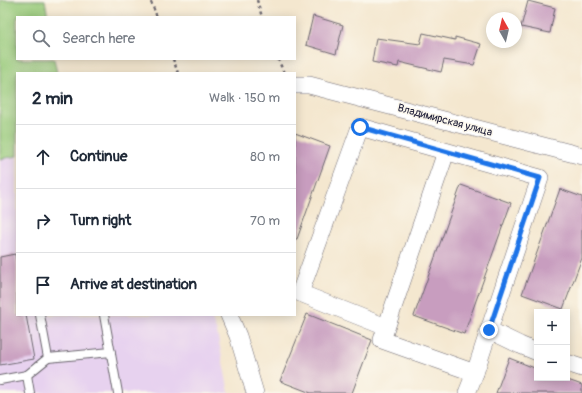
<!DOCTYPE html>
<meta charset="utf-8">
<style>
body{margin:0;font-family:Pangolin,sans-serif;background:#f2f2f3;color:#1f2937}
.controls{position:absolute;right:12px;bottom:12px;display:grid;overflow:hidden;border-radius:0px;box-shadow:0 2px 10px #0003}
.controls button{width:36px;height:36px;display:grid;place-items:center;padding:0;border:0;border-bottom:1px solid #e0e1e3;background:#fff;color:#1f2937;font:20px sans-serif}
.compass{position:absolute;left:486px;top:12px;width:36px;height:36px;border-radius:50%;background:#fff;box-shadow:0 2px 10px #0003;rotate:352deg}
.stop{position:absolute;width:12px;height:12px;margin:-9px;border:3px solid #1a73e8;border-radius:50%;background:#fff}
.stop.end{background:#1a73e8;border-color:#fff;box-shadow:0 1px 4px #0008}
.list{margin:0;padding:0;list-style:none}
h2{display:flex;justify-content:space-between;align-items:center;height:52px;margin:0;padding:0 16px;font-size:17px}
h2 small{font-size:13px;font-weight:400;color:#747a83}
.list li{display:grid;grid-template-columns:26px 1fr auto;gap:12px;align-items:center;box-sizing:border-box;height:64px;padding:0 16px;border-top:1px solid #e0e1e3}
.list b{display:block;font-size:15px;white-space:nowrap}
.list em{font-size:13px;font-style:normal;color:#747a83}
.icon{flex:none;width:22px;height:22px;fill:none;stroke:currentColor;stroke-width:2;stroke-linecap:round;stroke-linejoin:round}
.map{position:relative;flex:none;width:582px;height:393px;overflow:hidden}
.search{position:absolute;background:#fff;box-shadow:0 2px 10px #0003;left:16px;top:16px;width:280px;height:44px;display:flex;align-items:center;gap:10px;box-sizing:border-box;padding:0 14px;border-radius:0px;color:#747a83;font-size:15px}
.panel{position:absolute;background:#fff;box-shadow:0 2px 10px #0003;left:16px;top:72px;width:280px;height:244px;border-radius:0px}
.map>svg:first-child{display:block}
</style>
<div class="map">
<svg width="582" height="393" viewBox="0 0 582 393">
<rect width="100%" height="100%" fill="#fbf7ec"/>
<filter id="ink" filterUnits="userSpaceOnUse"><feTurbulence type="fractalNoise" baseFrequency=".025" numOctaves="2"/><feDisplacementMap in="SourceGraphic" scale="8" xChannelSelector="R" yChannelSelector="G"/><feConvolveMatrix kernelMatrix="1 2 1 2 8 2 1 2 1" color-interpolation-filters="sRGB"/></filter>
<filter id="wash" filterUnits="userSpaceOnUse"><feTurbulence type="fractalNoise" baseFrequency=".012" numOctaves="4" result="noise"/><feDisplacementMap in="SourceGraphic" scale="16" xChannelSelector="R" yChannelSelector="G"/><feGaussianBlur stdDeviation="0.9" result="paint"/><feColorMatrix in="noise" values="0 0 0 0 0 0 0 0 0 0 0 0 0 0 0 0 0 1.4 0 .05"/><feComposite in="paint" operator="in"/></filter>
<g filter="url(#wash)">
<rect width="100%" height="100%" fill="#f4e7cf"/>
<path fill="#e7d2ef" d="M 17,156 L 17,315 L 210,315 L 217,332 L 229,393 L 0,393 L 0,159 Z"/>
<path fill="#97c979" stroke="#5c765a" d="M 0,0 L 45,0 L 48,17 L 17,17 L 17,59 L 54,59 L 57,73 L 17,73 L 17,156 L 0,159 Z"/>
<g id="blocks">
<g fill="#c89dbf">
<path d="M 528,1 L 555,8 L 550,33 L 521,27 Z"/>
<path d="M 313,16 L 343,25 L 336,54 L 306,45 Z"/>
<path d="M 423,33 L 455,40 L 455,37 L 481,44 L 474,65 L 444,60 L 441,72 L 399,62 L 398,67 L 372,62 L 376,38 L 420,44 Z"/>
<path d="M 295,133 L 330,146 L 297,239 L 295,239 Z"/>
<path d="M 461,185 L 511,203 L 464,334 L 414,316 Z"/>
<path d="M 560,189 L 582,197 L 582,258 L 563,309 L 522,294 Z"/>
<path d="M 15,254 L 17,264 L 17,315 L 26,315 L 34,359 L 0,365 L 0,257 Z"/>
<path d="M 307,314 L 372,340 L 352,393 L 311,393 L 280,381 Z"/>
<path d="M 509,358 L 537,369 L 537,378 L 562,378 L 582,385 L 582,393 L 496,393 Z"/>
</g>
</g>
</g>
<g filter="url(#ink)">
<use href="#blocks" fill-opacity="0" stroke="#6c676f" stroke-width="1"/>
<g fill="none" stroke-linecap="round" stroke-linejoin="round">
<defs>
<g id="lane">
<path d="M 104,315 L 118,393"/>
<path d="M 48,358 L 111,352"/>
<path d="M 27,375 L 30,393"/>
<path d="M 0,380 L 27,375 L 48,358 L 40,315"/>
</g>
<g id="street">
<path d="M 295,85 L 309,85 L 582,156"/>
<path d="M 446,152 L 382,340 L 475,373"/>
<path d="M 229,315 L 238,336 L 255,393"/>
<path d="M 386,327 L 300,293 L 360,127 L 540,178 L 489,330"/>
<path d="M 567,363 L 582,368"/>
<path d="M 467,393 L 475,373 L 489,330 L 520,345 L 537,352"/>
</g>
</defs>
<use href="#lane" stroke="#6c676f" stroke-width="10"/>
<use href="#street" stroke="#6c676f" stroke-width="18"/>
<g stroke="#6c676f" stroke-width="2.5" stroke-dasharray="3 3" stroke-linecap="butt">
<path d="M 257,0 L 262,17"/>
<path d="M 151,2 L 157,17"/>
<path d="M 173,59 L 178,73"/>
<path d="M 278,59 L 284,73"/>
</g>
<use href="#lane" stroke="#fff" stroke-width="8"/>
<use href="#street" stroke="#fff" stroke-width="17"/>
</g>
</g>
<g fill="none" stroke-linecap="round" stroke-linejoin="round" filter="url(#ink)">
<path stroke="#1a73e8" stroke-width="5" d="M 360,127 L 540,178 L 489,330"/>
</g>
<g text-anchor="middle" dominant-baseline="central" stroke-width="3" stroke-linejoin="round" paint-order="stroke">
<g font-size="11" fill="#22223b" stroke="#fbf7ec">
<text transform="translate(445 120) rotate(15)">Владимирская улица</text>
</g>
</g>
</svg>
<div class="controls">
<button>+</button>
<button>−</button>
</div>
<svg class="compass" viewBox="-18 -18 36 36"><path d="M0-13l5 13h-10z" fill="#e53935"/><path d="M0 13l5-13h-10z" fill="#747a83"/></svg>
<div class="stop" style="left:360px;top:127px"></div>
<div class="stop end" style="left:489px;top:330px"></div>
<div class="search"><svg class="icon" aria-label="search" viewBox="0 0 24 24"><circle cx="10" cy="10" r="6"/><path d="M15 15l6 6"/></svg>Search here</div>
<section class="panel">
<h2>2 min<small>Walk · 150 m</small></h2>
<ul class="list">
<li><svg class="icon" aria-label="ahead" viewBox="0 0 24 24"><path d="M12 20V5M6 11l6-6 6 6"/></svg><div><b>Continue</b></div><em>80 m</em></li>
<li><svg class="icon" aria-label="right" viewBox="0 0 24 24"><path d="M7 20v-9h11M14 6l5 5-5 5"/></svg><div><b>Turn right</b></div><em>70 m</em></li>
<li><svg class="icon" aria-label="arrive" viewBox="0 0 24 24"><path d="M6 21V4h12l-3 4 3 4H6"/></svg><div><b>Arrive at destination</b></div></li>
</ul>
</section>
</div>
